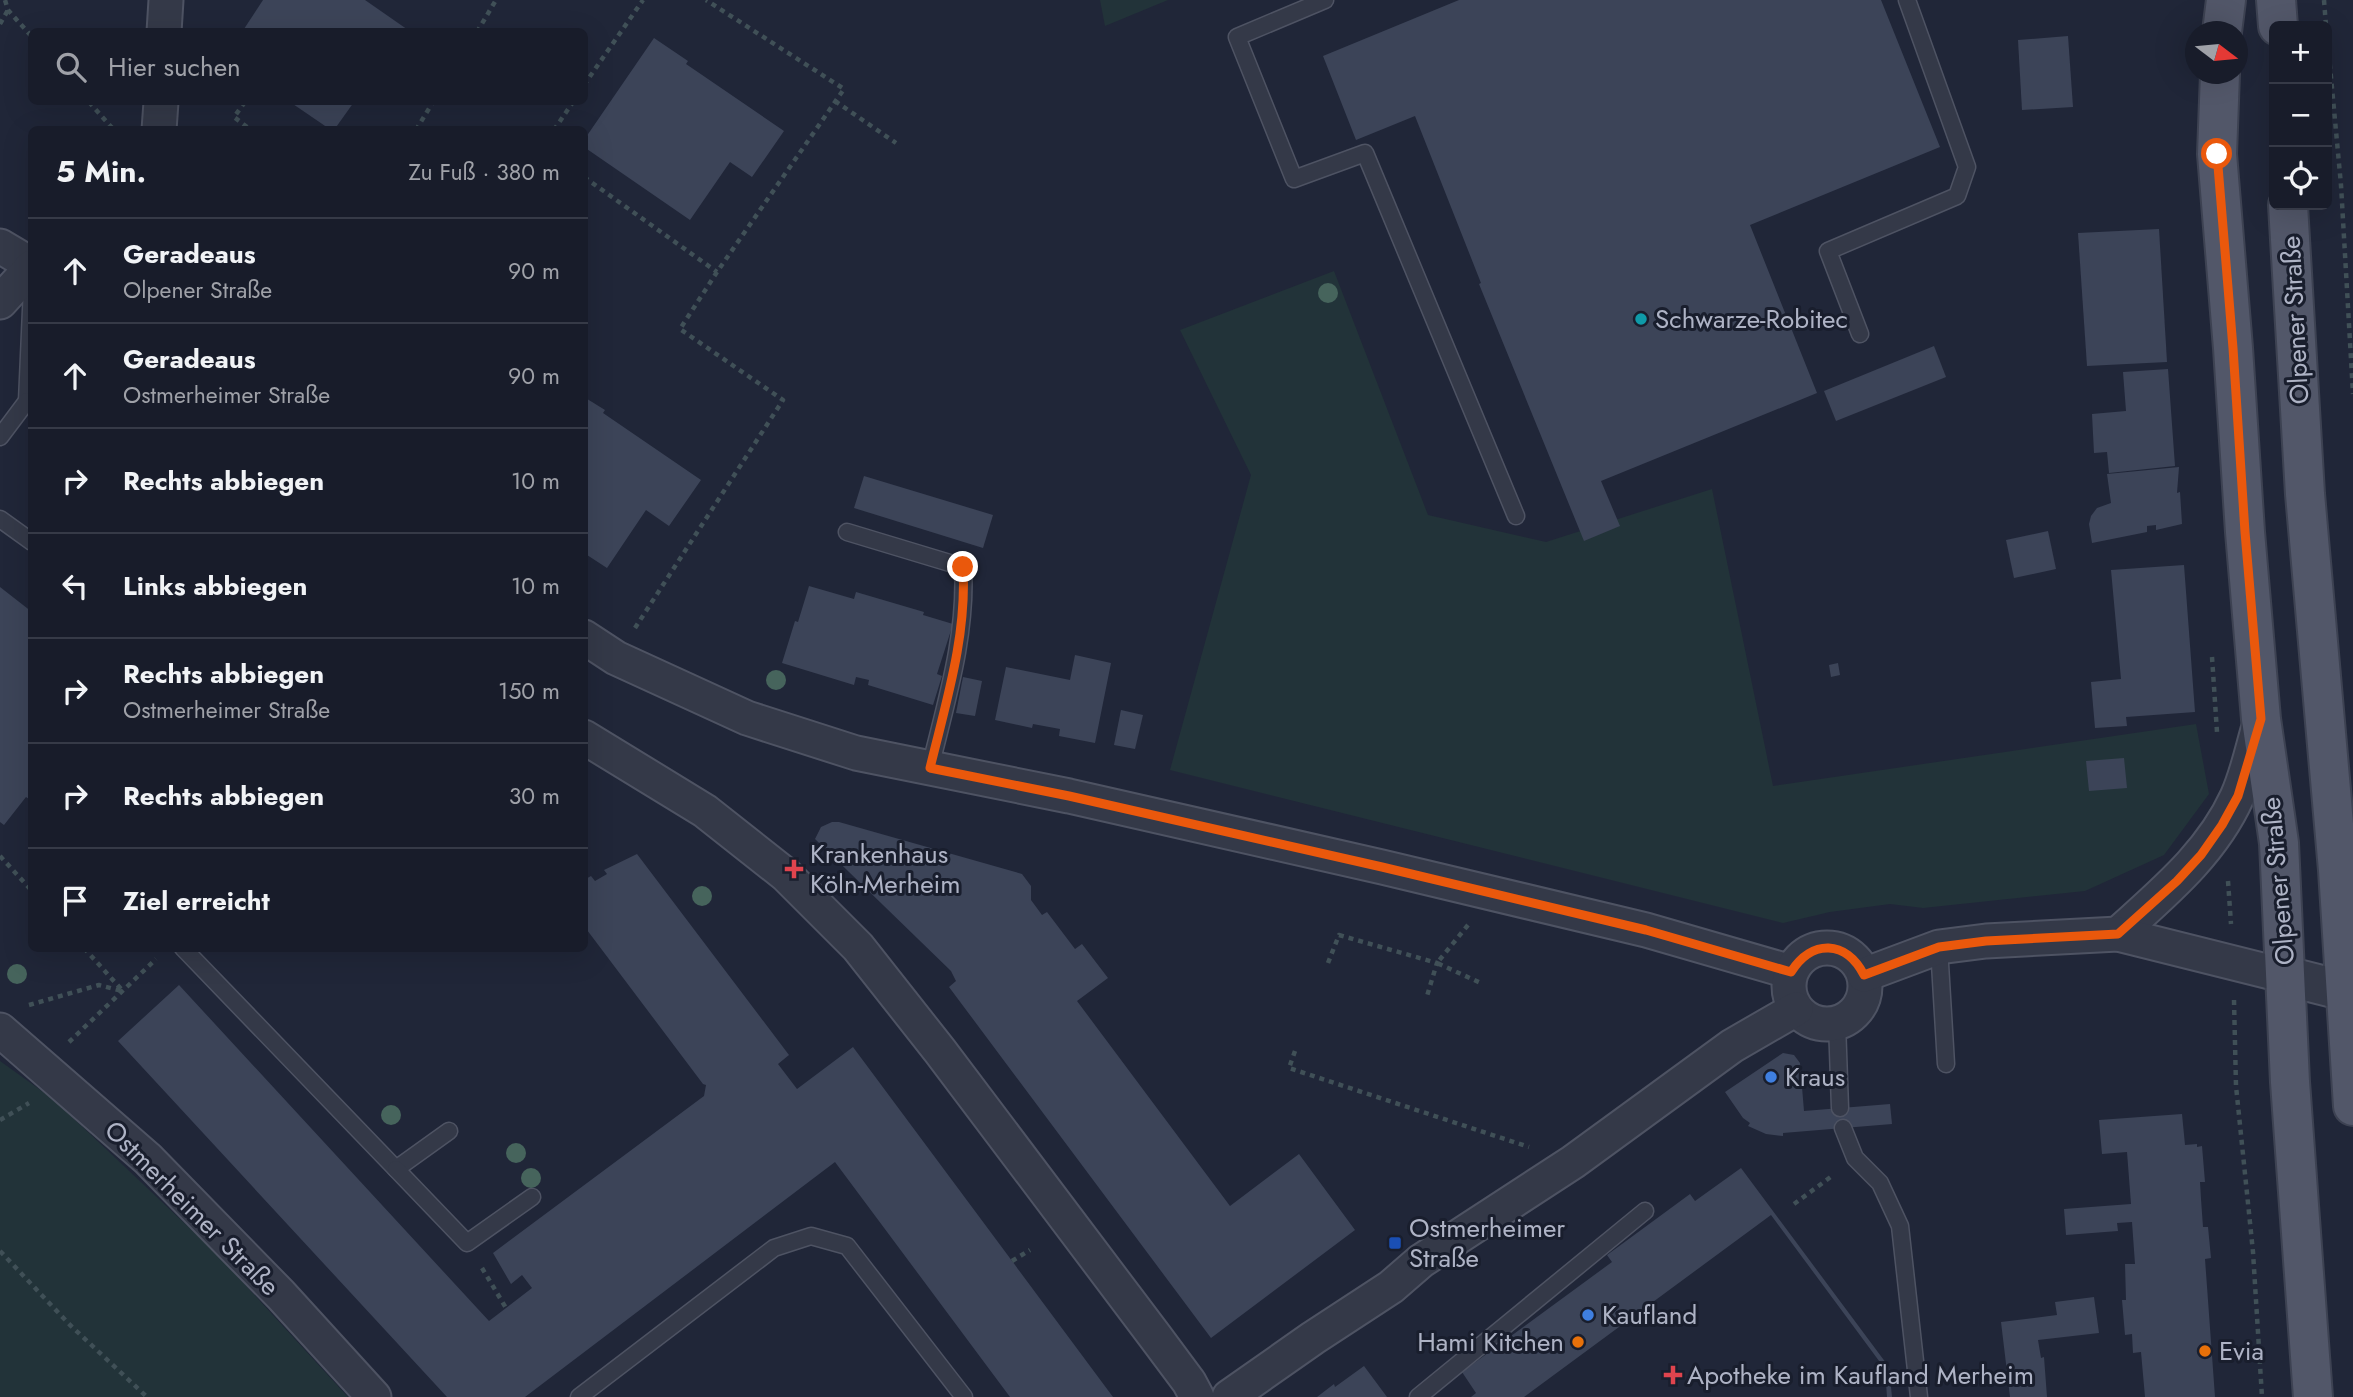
<!DOCTYPE html>
<html lang="de">
<meta charset="utf-8">
<style>
body{margin:0;font-family:Jost,sans-serif;background:#212532;color:#f1f3f6}
.controls{position:absolute;right:21px;top:21px;display:grid;overflow:hidden;border-radius:10px;box-shadow:0 7px 28px #0002}
.controls button{width:63px;height:63px;display:grid;place-items:center;padding:0;border:0;border-bottom:2px solid #363a47;background:#181c2a;color:#f1f3f6;font:35px sans-serif}
.compass{position:absolute;left:2185px;top:21px;width:63px;height:63px;border-radius:50%;background:#181c2a;box-shadow:0 7px 28px #0002;rotate:106deg}
.stop{position:absolute;width:21px;height:21px;margin:-16px;border:5px solid #ea580c;border-radius:50%;background:#fff}
.stop.end{background:#ea580c;border-color:#fff;box-shadow:0 2px 7px #0008}
.list{margin:0;padding:0;list-style:none}
h2{display:flex;justify-content:space-between;align-items:center;height:91px;margin:0;padding:0 28px;font-size:30px}
h2 small{font-size:23px;font-weight:400;color:#9fa1a8}
.list li{display:grid;grid-template-columns:46px 1fr auto;gap:21px;align-items:center;box-sizing:border-box;height:105px;padding:0 28px;border-top:2px solid #363a47}
.list b{display:block;font-size:26px;white-space:nowrap}
.list p{margin:0;font-size:23px;white-space:nowrap;color:#9fa1a8}
.list em{font-size:23px;font-style:normal;color:#9fa1a8}
.icon{flex:none;width:38px;height:38px;fill:none;stroke:currentColor;stroke-width:2;stroke-linecap:round;stroke-linejoin:round}
.map{position:relative;flex:none;width:2353px;height:1397px;overflow:hidden}
.search{position:absolute;background:#181c2a;box-shadow:0 7px 28px #0002;left:28px;top:28px;width:560px;height:77px;display:flex;align-items:center;gap:18px;box-sizing:border-box;padding:0 24px;border-radius:10px;color:#9fa1a8;font-size:26px}
.panel{position:absolute;background:#181c2a;box-shadow:0 7px 28px #0002;left:28px;top:126px;width:560px;height:826px;border-radius:10px}
.map>svg:first-child{display:block}
</style>
<div class="map">
<svg width="2353" height="1397" viewBox="0 0 2353 1397">
<rect width="100%" height="100%" fill="#202638"/>
<g fill="#223339">
<path d="M 1100,0 L 1168,0 L 1105,26 Z"/>
<path d="M 1334,271 L 1428,515 L 1546,542 L 1712,489 L 1773,786 L 2196,724 L 2209,794 L 2164,855 L 2085,891 L 1923,908 L 1890,904 L 1830,912 L 1783,923 L 1170,770 L 1251,475 L 1180,330 Z"/>
<path d="M 0,1061 L 53,1099 L 216,1253 L 348,1397 L 0,1397 Z"/>
</g>
<g fill="#3c4458">
<path d="M 263,0 L 365,0 L 411,32 L 242,32 Z"/>
<path d="M 1459,0 L 1881,0 L 1940,147 L 1750,225 L 1817,393 L 1601,481 L 1620,526 L 1584,541 L 1479,284 L 1481,283 L 1415,116 L 1356,140 L 1323,56 Z"/>
<path d="M 2068,36 L 2073,107 L 2022,110 L 2018,40 Z"/>
<path d="M 654,38 L 688,61 L 686,64 L 784,131 L 752,177 L 730,162 L 690,220 L 584,147 L 584,140 Z"/>
<path d="M 290,102 L 354,102 L 334,130 L 331,130 Z"/>
<path d="M 2159,229 L 2167,362 L 2087,366 L 2078,233 Z"/>
<path d="M 1934,346 L 1946,377 L 1836,421 L 1824,391 Z"/>
<path d="M 2168,369 L 2175,466 L 2109,473 L 2107,452 L 2094,453 L 2092,414 L 2126,411 L 2123,372 Z"/>
<path d="M 584,397 L 605,410 L 603,413 L 701,480 L 669,526 L 646,510 L 607,568 L 584,553 Z"/>
<path d="M 2179,467 L 2177,493 L 2180,492 L 2182,524 L 2156,530 L 2156,525 L 2147,526 L 2147,532 L 2092,543 L 2089,524 L 2091,516 L 2097,508 L 2111,503 L 2107,474 Z"/>
<path d="M 864,476 L 993,515 L 983,548 L 854,508 Z"/>
<path d="M 2048,531 L 2056,569 L 2014,578 L 2006,540 Z"/>
<path d="M 2184,565 L 2195,712 L 2126,717 L 2127,726 L 2095,728 L 2091,682 L 2121,679 L 2111,570 Z"/>
<path d="M 809,586 L 854,599 L 856,592 L 924,612 L 923,615 L 953,624 L 937,674 L 942,676 L 933,705 L 868,685 L 869,680 L 856,677 L 854,685 L 782,663 L 795,621 L 798,622 Z"/>
<path d="M 0,587 L 32,612 L 32,801 L 26,797 L 4,825 L 0,822 Z"/>
<path d="M 1075,655 L 1111,663 L 1095,743 L 1059,736 L 1060,729 L 1033,724 L 1032,728 L 995,720 L 1006,667 L 1070,680 Z"/>
<path d="M 1838,663 L 1840,675 L 1831,677 L 1829,665 Z"/>
<path d="M 963,677 L 982,681 L 975,716 L 956,713 Z"/>
<path d="M 1121,710 L 1143,715 L 1135,749 L 1114,745 Z"/>
<path d="M 2124,758 L 2127,788 L 2089,791 L 2086,761 Z"/>
<path d="M 832,822 L 839,822 L 1022,874 L 1031,886 L 1031,900 L 1042,915 L 1047,912 L 1075,949 L 1082,944 L 1108,978 L 1077,1001 L 1230,1206 L 1299,1154 L 1355,1230 L 1211,1338 L 949,987 L 956,981 L 951,971 L 815,839 L 821,827 Z"/>
<path d="M 637,854 L 789,1055 L 778,1064 L 797,1089 L 853,1047 L 1113,1397 L 1010,1397 L 835,1162 L 525,1397 L 447,1397 L 118,1041 L 179,985 L 489,1321 L 532,1288 L 522,1275 L 511,1284 L 493,1253 L 704,1096 L 706,1085 L 703,1084 L 584,926 L 584,880 L 591,876 L 595,881 L 607,874 L 604,870 Z"/>
<path d="M 1783,1053 L 1794,1055 L 1800,1063 L 1804,1111 L 1890,1104 L 1892,1124 L 1783,1133 L 1783,1136 L 1766,1134 L 1748,1126 L 1750,1123 L 1743,1118 L 1725,1092 Z"/>
<path d="M 2182,1114 L 2185,1145 L 2197,1144 L 2197,1147 L 2202,1146 L 2205,1182 L 2200,1182 L 2201,1199 L 2203,1227 L 2208,1227 L 2211,1258 L 2205,1259 L 2215,1397 L 2145,1397 L 2141,1352 L 2133,1353 L 2132,1334 L 2125,1335 L 2122,1300 L 2126,1300 L 2125,1264 L 2135,1264 L 2132,1222 L 2117,1223 L 2118,1231 L 2066,1235 L 2064,1209 L 2131,1204 L 2127,1152 L 2102,1154 L 2099,1120 Z"/>
<path d="M 1741,1168 L 1889,1367 L 1892,1397 L 1887,1397 L 1885,1369 L 1771,1215 L 1524,1397 L 1471,1397 L 1476,1393 L 1462,1372 L 1612,1262 L 1607,1255 L 1690,1194 L 1695,1201 Z"/>
<path d="M 2094,1297 L 2099,1333 L 2038,1340 L 2041,1358 L 2044,1357 L 2047,1397 L 2010,1397 L 2001,1322 L 2057,1315 L 2055,1302 Z"/>
<path d="M 1364,1366 L 1387,1397 L 1317,1397 L 1334,1384 L 1335,1387 Z"/>
</g>
<g fill="none" stroke-linecap="round" stroke-linejoin="round">
<defs>
<g id="service">
<path d="M 1325,0 L 1237,37 L 1294,179 L 1365,153 L 1516,516"/>
<path d="M 32,287 L 27,401 L 32,405"/>
<path d="M 1860,334 L 1828,251 L 1957,196 L 1967,167 L 1907,0"/>
<path d="M 0,437 L 27,401"/>
<path d="M 0,519 L 32,542"/>
<path d="M 847,532 L 963,567 C 967,635 946,702 930,768"/>
<path d="M 1939,947 L 1946,1064"/>
<path d="M 183,948 L 396,1169 L 449,1131"/>
<path d="M 1837,1023 L 1840,1108"/>
<path d="M 1843,1128 L 1855,1158 L 1880,1183 L 1900,1226 L 1919,1397"/>
<path d="M 396,1169 L 467,1243 L 532,1197"/>
<path d="M 579,1397 L 774,1248 L 811,1236 L 847,1246 L 964,1397"/>
<path d="M 1418,1397 L 1645,1211"/>
</g>
<g id="minor">
<path d="M 164,32 L 166,0"/>
<path d="M 159,130 L 161,102"/>
<path d="M 0,246 L 32,265"/>
<path d="M 0,302 L 32,267"/>
<path d="M 584,637 L 616,658 L 747,718 L 856,753 L 1069,796 L 1382,867 L 1646,930 L 1791,972"/>
<path d="M 584,737 L 705,811 L 786,875 L 858,947 L 940,1051 L 1154,1335 L 1189,1382 L 1197,1397"/>
<path d="M 2118,934 C 2163,893 2211,854 2237,797 C 2248,773 2253,745 2261,720"/>
<circle cx="1827" cy="986" r="38"/>
<path d="M 1864,975 L 1939,947 L 1986,941 L 2118,934 L 2286,976"/>
<path d="M 0,1030 L 148,1159 L 281,1295 L 374,1397"/>
<path d="M 1229,1397 L 1313,1338 L 1391,1287 L 1421,1261 L 1573,1162 L 1732,1046 L 1796,1009"/>
</g>
<path id="tertiary" d="M 2286,976 L 2353,993"/>
<g id="primary">
<path d="M 2276,0 L 2278,26"/>
<path d="M 2222,32 L 2226,0"/>
<path d="M 2220,74 L 2217,154 L 2233,348 L 2245,532 L 2261,719 L 2279,843 L 2290,1082 L 2313,1397"/>
<path d="M 2288,205 L 2305,494 L 2338,870 L 2353,1106"/>
</g>
</defs>
<use href="#service" stroke="#4e5363" stroke-width="19"/>
<use href="#minor" stroke="#4e5363" stroke-width="37"/>
<use href="#tertiary" stroke="#4e5363" stroke-width="42"/>
<use href="#primary" stroke="#3d4252" stroke-width="42"/>
<g stroke="#405057" stroke-width="4.5" stroke-dasharray="5 5" stroke-linecap="butt">
<path d="M 5,0 L 8,10 L 32,37"/>
<path d="M 2324,0 L 2326,26"/>
<path d="M 0,24 L 8,10"/>
<path d="M 477,32 L 496,0"/>
<path d="M 2327,34 L 2341,185 L 2353,394"/>
<path d="M 584,85 L 643,0"/>
<path d="M 835,101 L 896,143"/>
<path d="M 89,102 L 114,130"/>
<path d="M 245,102 L 234,117 L 251,130"/>
<path d="M 416,130 L 433,102"/>
<path d="M 554,130 L 573,102"/>
<path d="M 584,177 L 717,272"/>
<path d="M 635,628 L 783,400 L 680,329 L 717,272 L 844,89 L 706,0"/>
<path d="M 2212,657 L 2217,732"/>
<path d="M 0,856 L 32,891"/>
<path d="M 2228,881 L 2231,924"/>
<path d="M 1468,925 L 1437,963 L 1483,984"/>
<path d="M 84,948 L 122,990"/>
<path d="M 1328,963 L 1339,935 L 1437,963 L 1427,996"/>
<path d="M 2234,1000 L 2236,1086 L 2253,1252 L 2262,1397"/>
<path d="M 29,1005 L 99,985 L 122,991"/>
<path d="M 69,1042 L 156,959"/>
<path d="M 1295,1051 L 1289,1068 L 1529,1147"/>
<path d="M 0,1120 L 29,1103"/>
<path d="M 1794,1204 L 1832,1176"/>
<path d="M 0,1251 L 70,1325 L 147,1397"/>
<path d="M 1012,1261 L 1030,1250"/>
<path d="M 482,1268 L 506,1308"/>
</g>
<use href="#service" stroke="#343948" stroke-width="16"/>
<use href="#minor" stroke="#343948" stroke-width="33"/>
<use href="#tertiary" stroke="#343948" stroke-width="38"/>
<use href="#primary" stroke="#525769" stroke-width="38"/>
</g>
<g fill="#46645c">
<circle cx="1328" cy="293" r="10"/>
<circle cx="776" cy="680" r="10"/>
<circle cx="702" cy="896" r="10"/>
<circle cx="17" cy="974" r="10"/>
<circle cx="391" cy="1115" r="10"/>
<circle cx="516" cy="1153" r="10"/>
<circle cx="531" cy="1178" r="10"/>
</g>
<g fill="none" stroke-linecap="round" stroke-linejoin="round">
<path stroke="#ea580c" stroke-width="9" d="M 963,567 C 967,636 946,702 930,768 L 1069,796 L 1382,867 L 1646,930 L 1791,972 C 1812,939 1846,940 1864,975 L 1939,947 L 1986,941 L 2118,934 L 2177,881 L 2201,855 L 2222,825 L 2238,796 L 2261,719 L 2245,532 L 2233,348 L 2217,154"/>
</g>
<circle fill="#0f9aa8" stroke="#191e2d" stroke-width="2.5" cx="1641" cy="319" r="7"/>
<g fill="#e0444e" stroke="#191e2d" stroke-width="2.5">
<path d="M790.5 858.5h7v7h7v7h-7v7h-7v-7h-7v-7h7z"/>
<path d="M1669.5 1364.5h7v7h7v7h-7v7h-7v-7h-7v-7h7z"/>
</g>
<g fill="#3f7fe0" stroke="#191e2d" stroke-width="2.5">
<circle cx="1771" cy="1077" r="7"/>
<circle cx="1588" cy="1315" r="7"/>
</g>
<rect fill="#1a4fb4" stroke="#191e2d" stroke-width="2.5" x="1388" y="1236" width="14" height="14" rx="3.5"/>
<g fill="#e8710a" stroke="#191e2d" stroke-width="2.5">
<circle cx="1578" cy="1342" r="7"/>
<circle cx="2205" cy="1351" r="7"/>
</g>
<g text-anchor="middle" dominant-baseline="central" stroke-width="6" stroke-linejoin="round" paint-order="stroke">
<g font-size="26" fill="#aeb3c5" stroke="#191e2d" text-anchor="start">
<text x="1655" y="319">Schwarze-Robitec</text>
<text x="810" y="854">Krankenhaus<tspan x="810" dy="30">Köln-Merheim</tspan></text>
<text x="1785" y="1077">Kraus</text>
<text x="1409" y="1228">Ostmerheimer<tspan x="1409" dy="30">Straße</tspan></text>
<text x="1602" y="1315">Kaufland</text>
<text x="1564" y="1342" text-anchor="end">Hami Kitchen</text>
<text x="2219" y="1351">Evia</text>
<text x="1687" y="1375">Apotheke im Kaufland Merheim</text>
</g>
<g font-size="26" fill="#aeb3c5" stroke="#191e2d">
<text transform="translate(2295 320) rotate(-93)">Olpener Straße</text>
<text transform="translate(2278 881) rotate(-95)">Olpener Straße</text>
<text transform="translate(192 1208) rotate(45)">Ostmerheimer Straße</text>
</g>
</g>
</svg>
<div class="controls">
<button>+</button>
<button>−</button>
<button><svg class="icon" aria-label="locate" viewBox="0 0 24 24"><circle cx="12" cy="12" r="6"/><path d="M12 2v4M12 18v4M2 12h4M18 12h4"/></svg></button>
</div>
<svg class="compass" viewBox="-18 -18 36 36"><path d="M0-13l5 13h-10z" fill="#e53935"/><path d="M0 13l5-13h-10z" fill="#9fa1a8"/></svg>
<div class="stop" style="left:2217px;top:154px"></div>
<div class="stop end" style="left:963px;top:567px"></div>
<div class="search"><svg class="icon" aria-label="search" viewBox="0 0 24 24"><circle cx="10" cy="10" r="6"/><path d="M15 15l6 6"/></svg>Hier suchen</div>
<section class="panel">
<h2>5 Min.<small>Zu Fuß · 380 m</small></h2>
<ul class="list">
<li><svg class="icon" aria-label="ahead" viewBox="0 0 24 24"><path d="M12 20V5M6 11l6-6 6 6"/></svg><div><b>Geradeaus</b><p>Olpener Straße</p></div><em>90 m</em></li>
<li><svg class="icon" aria-label="ahead" viewBox="0 0 24 24"><path d="M12 20V5M6 11l6-6 6 6"/></svg><div><b>Geradeaus</b><p>Ostmerheimer Straße</p></div><em>90 m</em></li>
<li><svg class="icon" aria-label="right" viewBox="0 0 24 24"><path d="M7 20v-9h11M14 6l5 5-5 5"/></svg><div><b>Rechts abbiegen</b></div><em>10 m</em></li>
<li><svg class="icon" aria-label="left" viewBox="0 0 24 24"><path d="M17 20v-9H6M10 6l-5 5 5 5"/></svg><div><b>Links abbiegen</b></div><em>10 m</em></li>
<li><svg class="icon" aria-label="right" viewBox="0 0 24 24"><path d="M7 20v-9h11M14 6l5 5-5 5"/></svg><div><b>Rechts abbiegen</b><p>Ostmerheimer Straße</p></div><em>150 m</em></li>
<li><svg class="icon" aria-label="right" viewBox="0 0 24 24"><path d="M7 20v-9h11M14 6l5 5-5 5"/></svg><div><b>Rechts abbiegen</b></div><em>30 m</em></li>
<li><svg class="icon" aria-label="arrive" viewBox="0 0 24 24"><path d="M6 21V4h12l-3 4 3 4H6"/></svg><div><b>Ziel erreicht</b></div></li>
</ul>
</section>
</div>
